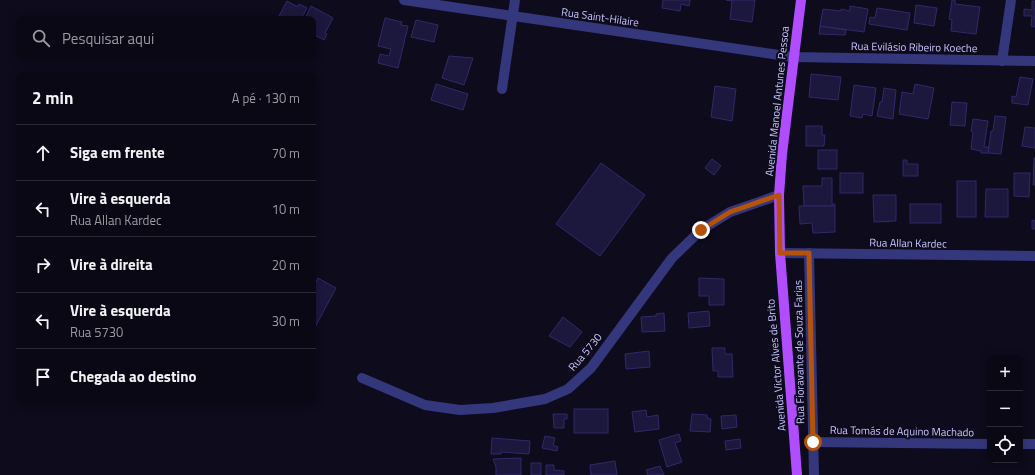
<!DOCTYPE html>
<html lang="pt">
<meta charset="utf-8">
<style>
body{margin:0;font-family:"Titillium Web",sans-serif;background:#13111e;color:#f1f3f6}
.controls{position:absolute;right:12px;bottom:12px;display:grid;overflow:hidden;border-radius:8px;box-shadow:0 2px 10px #0003}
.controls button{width:36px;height:36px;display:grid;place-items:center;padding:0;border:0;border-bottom:1px solid #2a2934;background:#0a0815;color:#f1f3f6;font:20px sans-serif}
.stop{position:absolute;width:12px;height:12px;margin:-9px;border:3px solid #b45309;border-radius:50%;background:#fff}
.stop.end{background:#b45309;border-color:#fff;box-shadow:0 1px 4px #0008}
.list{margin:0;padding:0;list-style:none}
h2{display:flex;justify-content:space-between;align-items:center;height:52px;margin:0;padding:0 16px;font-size:17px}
h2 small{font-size:13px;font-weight:400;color:#999aa0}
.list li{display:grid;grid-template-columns:26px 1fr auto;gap:12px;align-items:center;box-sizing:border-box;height:56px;padding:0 16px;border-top:1px solid #2a2934}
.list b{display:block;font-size:15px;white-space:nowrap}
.list p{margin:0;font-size:13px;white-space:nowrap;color:#999aa0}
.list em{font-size:13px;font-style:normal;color:#999aa0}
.icon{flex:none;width:22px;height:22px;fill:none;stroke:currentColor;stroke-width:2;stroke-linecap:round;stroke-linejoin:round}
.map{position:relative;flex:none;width:1035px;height:475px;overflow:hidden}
.search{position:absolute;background:#0a0815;box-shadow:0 2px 10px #0003;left:16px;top:16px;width:300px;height:44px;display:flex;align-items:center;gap:10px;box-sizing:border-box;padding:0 14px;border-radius:8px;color:#999aa0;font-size:15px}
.panel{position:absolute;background:#0a0815;box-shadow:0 2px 10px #0003;left:16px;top:72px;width:300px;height:332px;border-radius:8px}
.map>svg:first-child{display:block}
</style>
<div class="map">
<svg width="1035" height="475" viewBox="0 0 1035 475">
<rect width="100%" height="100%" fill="#0d0b1c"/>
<g fill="#1c173d" stroke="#312969">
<path d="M 663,0 L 690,0 L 689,6 L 681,4 L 680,11 L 662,8 Z"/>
<path d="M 726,0 L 755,0 L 752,22 L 730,19 L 732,1 Z"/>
<path d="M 952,0 L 955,0 L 955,4 L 980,7 L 976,34 L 951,31 L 952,20 L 949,19 Z"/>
<path d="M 287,1 L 298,7 L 299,4 L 307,8 L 301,19 L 286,19 L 279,16 Z"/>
<path d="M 1032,1 L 1035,1 L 1035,27 L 1031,26 L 1032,16 L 1024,16 L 1024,9 L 1032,10 Z"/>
<path d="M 916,5 L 937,8 L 934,26 L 914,23 Z"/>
<path d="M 311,6 L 333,18 L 325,33 L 327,34 L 324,40 L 313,34 L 313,19 L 305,19 Z"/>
<path d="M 850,6 L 868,9 L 864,32 L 820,26 L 823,9 L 841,11 L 841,9 L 850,11 Z"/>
<path d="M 877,8 L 910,13 L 907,30 L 869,24 L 870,17 L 875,18 Z"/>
<path d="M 385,18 L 402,22 L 401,25 L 408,26 L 398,68 L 378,63 L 380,54 L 389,56 L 391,49 L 378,46 Z"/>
<path d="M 416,20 L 438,25 L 434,42 L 411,37 Z"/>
<path d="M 820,26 L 846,30 L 845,35 L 819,34 Z"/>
<path d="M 449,56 L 473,58 L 464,85 L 442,78 Z"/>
<path d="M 811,74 L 841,77 L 838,100 L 809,97 Z"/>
<path d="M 1020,77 L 1033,79 L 1028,105 L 1012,103 L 1012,96 L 1016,97 Z"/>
<path d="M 436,84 L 468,94 L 463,110 L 431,100 Z"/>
<path d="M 915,84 L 934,88 L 928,119 L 899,114 L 902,92 L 913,94 Z"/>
<path d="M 854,85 L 876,88 L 872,116 L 863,114 L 862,118 L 850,116 Z"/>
<path d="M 715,86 L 736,89 L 732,121 L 711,117 Z"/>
<path d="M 884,88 L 896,90 L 893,119 L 877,116 L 880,102 L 882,102 Z"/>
<path d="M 952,102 L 967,103 L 965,126 L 950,125 Z"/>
<path d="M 995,116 L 1006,117 L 1001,154 L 988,153 L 991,131 L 993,131 Z"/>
<path d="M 973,119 L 988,121 L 984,147 L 989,147 L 988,153 L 981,153 L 981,151 L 971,149 L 973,132 L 971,131 Z"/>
<path d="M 806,126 L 822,126 L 822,135 L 825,135 L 824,146 L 806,146 Z"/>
<path d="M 1025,127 L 1035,128 L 1035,148 L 1022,146 Z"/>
<rect x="818" y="150" width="19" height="19"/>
<path d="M 1034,158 L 1035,158 L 1035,185 L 1033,185 Z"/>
<path d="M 712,159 L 721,166 L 714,175 L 705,168 Z"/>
<path d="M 903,160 L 907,160 L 907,164 L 918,164 L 918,176 L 903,176 Z"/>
<path d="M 601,163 L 645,195 L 600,256 L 556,224 Z"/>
<rect x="840" y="173" width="23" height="20"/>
<path d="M 1014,173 L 1030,173 L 1029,197 L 1014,196 Z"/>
<path d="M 822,178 L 832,178 L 832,204 L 835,204 L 835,206 L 804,206 L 803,186 L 822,186 Z"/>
<rect x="957" y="181" width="19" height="36"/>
<path d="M 986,189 L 1008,189 L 1008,217 L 985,217 Z"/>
<path d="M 873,195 L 896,195 L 896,221 L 874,222 Z"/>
<rect x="910" y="204" width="31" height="19"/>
<path d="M 799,206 L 835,206 L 835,232 L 813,233 L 812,223 L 800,224 Z"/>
<path d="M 1032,220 L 1035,221 L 1035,229 L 1032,229 Z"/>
<path d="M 318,278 L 336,288 L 313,331 L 313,288 Z"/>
<path d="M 699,278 L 724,279 L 724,305 L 709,305 L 709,296 L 699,296 Z"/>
<path d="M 709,311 L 710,326 L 689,328 L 688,313 Z"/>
<path d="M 664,313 L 665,331 L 642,332 L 641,317 L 656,316 L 656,314 Z"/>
<path d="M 563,317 L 582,332 L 570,347 L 549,336 Z"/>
<path d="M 712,348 L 725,348 L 725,354 L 732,354 L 733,377 L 718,377 L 718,371 L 713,371 Z"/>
<path d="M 649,351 L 650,367 L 626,369 L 625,354 Z"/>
<rect x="574" y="409" width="34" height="24"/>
<path d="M 646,410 L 647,417 L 658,415 L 659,429 L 635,432 L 632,412 Z"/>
<path d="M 553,414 L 567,414 L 567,419 L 564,419 L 564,428 L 554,428 Z"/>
<path d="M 692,414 L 707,415 L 707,418 L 711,419 L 710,432 L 690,431 Z"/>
<path d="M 736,415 L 737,427 L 722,429 L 721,416 Z"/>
<path d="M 679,434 L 681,441 L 675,443 L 682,462 L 667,467 L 659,440 Z"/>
<path d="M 545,436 L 555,438 L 553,445 L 558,447 L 557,451 L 542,448 Z"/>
<path d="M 492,438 L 530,441 L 529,454 L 501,452 L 501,454 L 491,454 Z"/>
<path d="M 740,439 L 741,448 L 726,450 L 725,441 Z"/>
<path d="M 521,458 L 521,475 L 496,475 L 496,467 L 493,459 Z"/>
<path d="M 615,461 L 617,475 L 591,475 L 590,465 Z"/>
<rect x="531" y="463" width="10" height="12"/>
<path d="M 546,465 L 554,465 L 554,470 L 564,471 L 564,475 L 546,475 Z"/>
<path d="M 660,466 L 664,475 L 648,475 L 646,470 Z"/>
</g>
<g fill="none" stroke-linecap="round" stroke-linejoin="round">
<g stroke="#35377c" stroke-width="10">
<path d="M 404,0 L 793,57 L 1035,61"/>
<path d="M 1002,61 L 1011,0"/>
<path d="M 502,89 L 515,0"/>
<path d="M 780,253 L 1035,256"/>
<path d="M 809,253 L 814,475"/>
<path d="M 362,378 L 425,405 L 460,410 L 493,408 L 545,399 L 568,389 L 591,368 L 672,258 L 701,230 L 730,212 L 779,195"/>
<path d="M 813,442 L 990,444"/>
<path d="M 1020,444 L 1035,444"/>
</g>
<path stroke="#b04dff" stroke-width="10" d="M 797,475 L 780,253 L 779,195 L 782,154 L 801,0"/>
</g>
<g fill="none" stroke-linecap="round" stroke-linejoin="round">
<path stroke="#b45309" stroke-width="5" d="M 701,230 L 730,212 L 779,195 L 780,253 L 809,253 L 813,442"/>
</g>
<g text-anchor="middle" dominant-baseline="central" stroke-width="4" stroke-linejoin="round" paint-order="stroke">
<g font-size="11" fill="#c8c6ff" stroke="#0d0b1c">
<text transform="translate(600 17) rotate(8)">Rua Saint-Hilaire</text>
<text transform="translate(914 47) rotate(1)">Rua Evilásio Ribeiro Koeche</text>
<text transform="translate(777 101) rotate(-84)">Avenida Manoel Antunes Pessoa</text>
<text transform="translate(908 243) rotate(1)">Rua Allan Kardec</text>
<text transform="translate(585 352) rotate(-50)">Rua 5730</text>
<text transform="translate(799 352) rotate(-91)">Rua Fioravante de Souza Farias</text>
<text transform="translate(776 365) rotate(-95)">Avenida Victor Alves de Brito</text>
<text transform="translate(902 431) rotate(1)">Rua Tomás de Aquino Machado</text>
</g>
</g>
</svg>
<div class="controls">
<button>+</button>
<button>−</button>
<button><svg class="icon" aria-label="locate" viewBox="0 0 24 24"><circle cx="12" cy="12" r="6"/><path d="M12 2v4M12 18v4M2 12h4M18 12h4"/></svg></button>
</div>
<div class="stop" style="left:813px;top:442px"></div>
<div class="stop end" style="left:701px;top:230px"></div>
<div class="search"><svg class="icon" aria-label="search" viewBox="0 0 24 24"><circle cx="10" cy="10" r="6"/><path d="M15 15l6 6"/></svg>Pesquisar aqui</div>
<section class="panel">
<h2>2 min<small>A pé · 130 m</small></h2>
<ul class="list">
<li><svg class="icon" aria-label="ahead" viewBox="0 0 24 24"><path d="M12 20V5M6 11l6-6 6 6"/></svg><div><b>Siga em frente</b></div><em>70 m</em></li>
<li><svg class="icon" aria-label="left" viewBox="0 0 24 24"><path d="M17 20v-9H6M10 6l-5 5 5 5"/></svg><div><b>Vire à esquerda</b><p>Rua Allan Kardec</p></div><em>10 m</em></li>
<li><svg class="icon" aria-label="right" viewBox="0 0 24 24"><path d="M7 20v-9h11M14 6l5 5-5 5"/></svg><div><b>Vire à direita</b></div><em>20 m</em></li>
<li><svg class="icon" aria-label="left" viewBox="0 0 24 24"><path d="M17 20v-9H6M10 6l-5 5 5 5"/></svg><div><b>Vire à esquerda</b><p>Rua 5730</p></div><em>30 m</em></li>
<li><svg class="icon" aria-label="arrive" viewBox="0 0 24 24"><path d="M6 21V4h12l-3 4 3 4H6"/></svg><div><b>Chegada ao destino</b></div></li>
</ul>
</section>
</div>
